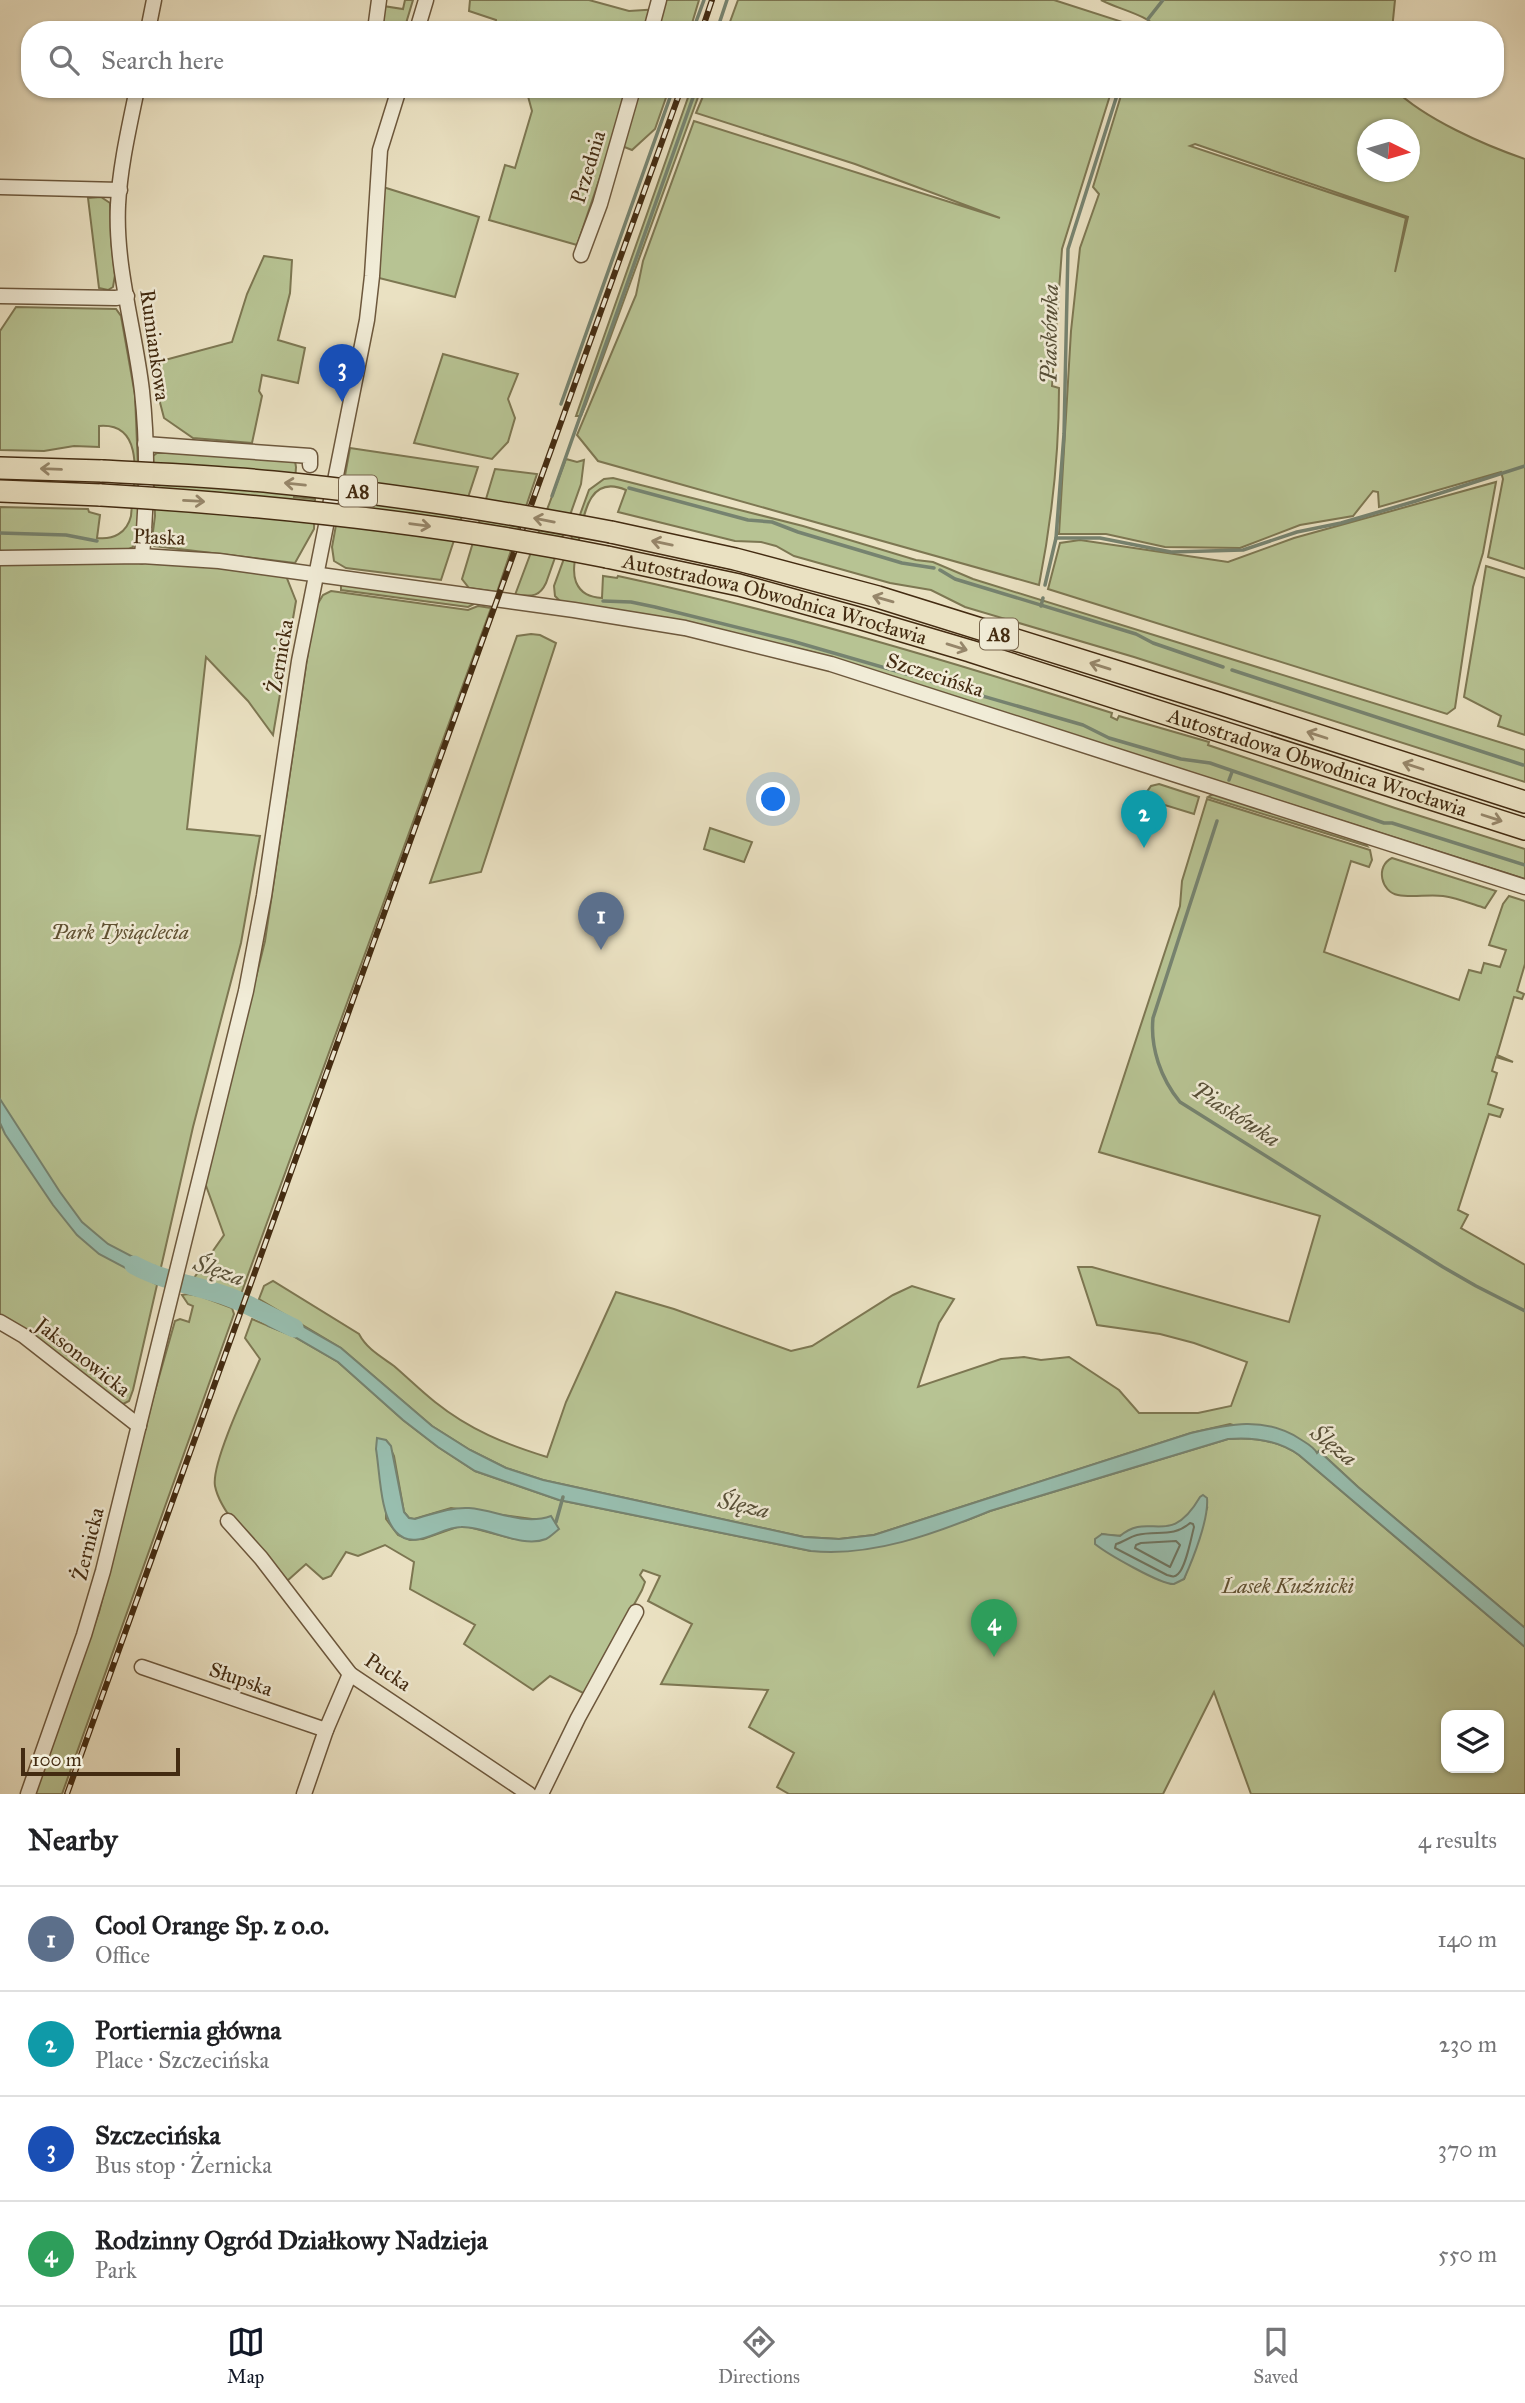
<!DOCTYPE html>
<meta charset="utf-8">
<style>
body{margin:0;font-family:"IM FELL Great Primer",serif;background:#f6f6f6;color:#202124}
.controls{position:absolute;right:21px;bottom:21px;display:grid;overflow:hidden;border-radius:14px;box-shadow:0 2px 5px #0004}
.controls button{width:63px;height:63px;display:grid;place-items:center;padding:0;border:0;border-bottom:2px solid #e0e0e0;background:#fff;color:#202124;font:35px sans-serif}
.compass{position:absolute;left:1357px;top:119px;width:63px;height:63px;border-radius:50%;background:#fff;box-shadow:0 2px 5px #0004;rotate:95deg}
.scale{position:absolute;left:21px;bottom:18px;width:159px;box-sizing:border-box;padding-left:7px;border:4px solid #432b11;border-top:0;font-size:19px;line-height:24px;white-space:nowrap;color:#432b11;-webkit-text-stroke:5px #f1ecd7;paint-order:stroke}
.you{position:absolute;left:774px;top:800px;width:24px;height:24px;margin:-18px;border:5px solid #fff;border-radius:50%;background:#1a73e8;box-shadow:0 0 0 10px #1a73e833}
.badge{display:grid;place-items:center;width:46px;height:46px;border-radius:50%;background:#111827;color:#fff;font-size:23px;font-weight:700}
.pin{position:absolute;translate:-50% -58px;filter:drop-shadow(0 2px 4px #0008)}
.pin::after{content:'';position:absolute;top:37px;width:24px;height:21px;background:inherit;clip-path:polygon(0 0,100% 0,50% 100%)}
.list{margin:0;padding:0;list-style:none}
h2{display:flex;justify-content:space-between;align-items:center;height:91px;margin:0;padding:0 28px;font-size:30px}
h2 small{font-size:23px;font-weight:400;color:#757577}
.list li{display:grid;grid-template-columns:46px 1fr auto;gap:21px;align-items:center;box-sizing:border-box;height:105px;padding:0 28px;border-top:2px solid #e0e0e0}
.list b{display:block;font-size:26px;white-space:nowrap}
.list p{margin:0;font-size:23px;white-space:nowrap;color:#757577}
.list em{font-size:23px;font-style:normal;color:#757577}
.icon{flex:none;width:38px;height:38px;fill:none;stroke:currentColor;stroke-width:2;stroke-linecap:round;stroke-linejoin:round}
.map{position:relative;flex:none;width:1525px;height:1794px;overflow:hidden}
.search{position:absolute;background:#fff;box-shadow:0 2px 5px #0004;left:21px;right:21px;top:21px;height:77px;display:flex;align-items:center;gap:18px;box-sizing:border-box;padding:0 24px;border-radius:28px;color:#757577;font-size:26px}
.sheet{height:511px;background:#fff}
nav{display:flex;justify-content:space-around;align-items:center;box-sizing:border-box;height:98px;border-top:2px solid #e0e0e0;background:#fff;font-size:19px;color:#757577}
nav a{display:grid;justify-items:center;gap:4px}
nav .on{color:#111827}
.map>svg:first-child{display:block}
</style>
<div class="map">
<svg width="1525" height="1794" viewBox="0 0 1525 1794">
<rect width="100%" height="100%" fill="#eae1c2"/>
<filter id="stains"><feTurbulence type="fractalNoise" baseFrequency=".00286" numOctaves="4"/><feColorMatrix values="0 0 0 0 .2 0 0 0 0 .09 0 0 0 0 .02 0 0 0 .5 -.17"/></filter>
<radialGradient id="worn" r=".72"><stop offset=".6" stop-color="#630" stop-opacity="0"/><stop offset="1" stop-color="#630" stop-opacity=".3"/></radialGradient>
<g fill="#b7c393" stroke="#7d7752" stroke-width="2" fill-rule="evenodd">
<path d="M 405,0 L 413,0 L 404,30 L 381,30 L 383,6 L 403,9 Z"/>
<path d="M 470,0 L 589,0 L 629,11 L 660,9 L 663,0 L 699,0 L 690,30 L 518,30 L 521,25 L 517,22 L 510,30 L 495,30 L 496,20 L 469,11 Z"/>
<path d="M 738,0 L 1054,0 L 1135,26 L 1133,30 L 727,30 Z"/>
<path d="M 1101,0 L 1395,0 L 1392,30 L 1160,30 C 1146,14 1120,10 1101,0 Z"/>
<path d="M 526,89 L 669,89 L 655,129 L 632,150 L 612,142 L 577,245 L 489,220 L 505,165 L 515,168 L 532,111 Z"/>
<path d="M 691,89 L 701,89 L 586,404 L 581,416 L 576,416 Z"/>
<path d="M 706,89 L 1112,89 L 1062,249 L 1052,386 L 1059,388 C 1059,454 1052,519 1039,585 L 598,461 L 577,435 L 636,295 L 643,261 L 694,121 L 1000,218 L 855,164 L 696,113 Z"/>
<path d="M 1123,89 L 1394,89 C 1425,119 1484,145 1525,159 L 1525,569 L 1488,557 L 1503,479 L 1501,472 L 1379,507 L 1378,492 L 1373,491 L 1353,516 L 1300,525 L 1240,548 L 1165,547 L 1106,534 L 1059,534 L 1071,331 L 1080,248 L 1099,194 L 1093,187 ZM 1368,130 L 1410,130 L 1410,172 L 1368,172 ZM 1195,144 L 1408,217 L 1395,272 L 1406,218 L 1190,146 Z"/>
<path d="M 383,187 L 479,217 L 455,297 L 379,278 Z"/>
<path d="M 101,197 L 110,203 L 111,240 L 115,275 L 113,287 L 108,290 L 99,288 L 88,198 Z"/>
<path d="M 264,256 L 292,260 L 290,293 L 278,340 L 305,348 L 298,383 L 262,375 L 259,391 L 262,396 L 252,443 L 193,438 L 164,418 L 150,364 L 232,342 L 247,294 Z"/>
<path d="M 16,307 L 116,309 L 121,316 L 135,395 L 140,515 L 136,544 L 133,543 L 133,547 L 127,550 L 0,553 L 0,507 L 88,509 L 89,512 L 100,515 L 97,538 C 113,540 127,533 131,516 C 133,486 148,422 99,426 L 99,447 L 74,446 L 44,451 L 0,450 L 0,331 Z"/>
<path d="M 443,354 L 518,374 L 508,399 L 515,418 L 508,442 L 492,459 L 414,443 Z"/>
<path d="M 350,448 L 478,467 L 441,580 L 346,568 L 334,561 L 332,547 Z"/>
<path d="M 166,450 L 295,461 L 296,467 L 294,497 L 315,499 L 314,529 L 295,563 L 154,546 L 152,539 L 155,516 L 153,456 L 157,453 L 165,453 Z"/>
<path d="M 566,459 L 577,462 L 584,460 L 581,484 L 546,583 C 539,598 531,596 515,595 Z"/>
<path d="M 495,469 L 537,474 L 497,592 L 469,588 L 462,579 Z"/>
<path d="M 613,478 L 803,526 L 916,560 L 933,562 L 973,579 L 1525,750 L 1525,782 L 1134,657 L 965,607 L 931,590 L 890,583 L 794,556 L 776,546 L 761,542 L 735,541 L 618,512 L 626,490 C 589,474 584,514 579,539 C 577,552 571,569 576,582 C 581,594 590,597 602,598 L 603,576 L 617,578 L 618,576 C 786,612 949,661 1112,713 L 1111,717 L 1117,720 L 1119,716 L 1209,742 L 1208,745 L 1395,808 L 1525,849 L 1525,879 L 816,653 L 695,624 L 561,602 L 555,596 L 554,586 L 589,490 L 604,479 Z"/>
<path d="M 1496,482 L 1483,553 L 1473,587 L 1455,708 L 1447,714 L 1048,589 L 1060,543 L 1080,540 L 1228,562 L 1294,538 Z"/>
<path d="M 163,561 L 286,576 L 296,601 L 273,735 L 248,701 L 206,657 L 187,829 L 260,836 L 241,943 L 193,1127 L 133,1390 L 129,1401 L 119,1406 L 0,1316 L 0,563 Z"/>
<path d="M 1486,566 L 1525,578 L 1525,735 L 1498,726 L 1501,716 L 1464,697 Z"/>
<path d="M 341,583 L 476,603 L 468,607 L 341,590 Z"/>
<path d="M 331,591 L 468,610 L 478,606 L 491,608 L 241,1294 L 199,1282 L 194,1278 L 224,1235 L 205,1183 L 265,941 L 315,605 L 317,605 L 323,595 Z"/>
<path d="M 531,634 L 540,635 L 556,643 L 481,872 L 430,883 L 517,636 Z"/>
<path d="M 1159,784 L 1199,797 L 1194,814 L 1145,799 L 1144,796 L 1151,786 Z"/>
<path d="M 1215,793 L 1363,841 L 1367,846 L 1208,797 Z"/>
<path d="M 1207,799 L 1370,850 L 1372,860 L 1369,867 L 1351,861 L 1324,952 L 1459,1000 L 1469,970 L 1481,973 L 1484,963 L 1500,967 L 1506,950 L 1489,945 L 1503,904 L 1509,896 L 1525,901 L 1525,964 L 1517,991 L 1524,994 L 1522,999 L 1514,997 L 1497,1055 L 1513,1062 L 1496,1057 L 1492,1071 L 1497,1073 L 1488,1104 L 1503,1109 L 1500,1117 L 1489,1114 L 1458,1210 L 1468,1215 L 1461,1228 L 1525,1265 L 1525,1628 L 1358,1487 L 1319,1451 L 1317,1453 L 1314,1450 L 1230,1424 L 1191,1433 L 874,1535 L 839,1539 L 804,1537 L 543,1480 L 506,1468 L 470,1450 L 432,1426 L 341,1348 L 259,1299 L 264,1286 L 273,1281 L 359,1334 C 367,1349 380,1356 394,1366 C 408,1378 421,1391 435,1402 C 470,1430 505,1444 547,1457 L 566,1402 L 616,1292 L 674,1309 L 791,1351 L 812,1346 L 893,1295 L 912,1286 L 954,1299 L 939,1323 L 918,1387 L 1001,1359 L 1024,1357 L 1041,1360 L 1069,1357 L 1119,1390 L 1139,1413 L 1198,1413 L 1231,1406 L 1247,1362 L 1194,1343 L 1160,1334 L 1097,1325 L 1078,1267 L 1092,1267 L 1289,1322 L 1320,1216 L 1099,1152 L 1180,906 L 1182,881 Z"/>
<path d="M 710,828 L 752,842 L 744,862 L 704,849 Z"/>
<path d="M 1392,858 L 1496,891 L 1485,908 C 1472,904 1457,898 1443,896 C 1428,894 1412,898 1398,895 C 1381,892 1375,866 1392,858 Z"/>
<path d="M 187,1294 L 200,1296 L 232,1308 L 234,1314 L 62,1794 L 34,1794 L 99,1612 L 153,1398 L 175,1321 L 180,1319 L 189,1322 L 193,1306 L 188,1304 L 182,1295 Z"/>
<path d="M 252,1319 L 293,1336 L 338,1362 L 403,1420 L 438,1447 L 475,1471 L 559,1500 L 811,1551 L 965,1521 L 990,1511 L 1228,1439 C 1253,1437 1278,1440 1299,1455 L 1525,1647 L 1525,1794 L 1251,1794 L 1214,1692 L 1163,1794 L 789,1794 L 777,1787 L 794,1753 L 749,1727 L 768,1690 L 661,1684 L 692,1624 L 648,1601 L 660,1576 L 643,1570 L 640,1575 L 645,1582 L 642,1590 L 585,1694 L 550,1676 L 533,1690 L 464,1644 L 475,1625 L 410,1589 L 414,1562 L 385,1545 L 358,1556 L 346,1552 L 331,1576 L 323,1579 L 306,1564 L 287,1581 C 266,1558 221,1517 215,1486 C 211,1463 249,1384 260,1359 L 245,1338 ZM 386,1440 L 394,1456 L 404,1512 L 409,1518 L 414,1519 L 451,1508 L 532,1519 L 544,1519 L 514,1539 L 469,1527 L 457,1527 L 423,1539 L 410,1540 L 398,1535 L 386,1519 ZM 1207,1508 L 1184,1579 L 1165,1582 L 1100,1547 L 1102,1534 C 1120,1539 1157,1532 1174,1525 C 1191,1519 1185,1510 1207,1508 ZM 1446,1715 L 1499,1715 L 1499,1768 L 1446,1768 Z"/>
</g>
<g fill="#98beaf" stroke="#768370" stroke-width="2">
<path d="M 0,1099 L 60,1192 L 82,1222 L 108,1244 L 152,1267 L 155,1266 L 159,1271 L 156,1284 L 99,1254 L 77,1235 L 53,1205 L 5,1134 L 0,1123 Z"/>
<path d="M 276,1311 L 341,1348 L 432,1426 L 470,1450 L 506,1468 L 543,1480 L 804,1537 L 839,1539 L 874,1535 L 1191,1433 C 1228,1424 1265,1416 1300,1439 C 1306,1443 1313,1446 1317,1453 L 1319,1451 L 1358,1487 L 1525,1628 L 1525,1647 L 1299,1455 C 1278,1440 1253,1437 1228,1439 L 990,1511 C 934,1534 872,1557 811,1551 L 559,1500 L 475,1471 L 438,1447 L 403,1420 L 338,1362 L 293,1336 L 268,1326 Z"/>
<path d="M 377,1438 L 386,1440 L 391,1446 L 404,1512 L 409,1518 L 415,1519 C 433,1514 450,1507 469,1508 C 496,1510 523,1526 551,1516 L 559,1529 C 555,1532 550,1537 546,1539 C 521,1549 487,1526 461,1527 C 440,1527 414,1552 396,1532 C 380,1515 380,1473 376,1449 Z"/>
<path d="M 1203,1495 L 1207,1498 C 1209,1519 1193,1559 1184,1579 C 1182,1580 1176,1583 1174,1584 C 1161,1585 1106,1553 1095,1544 L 1095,1539 L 1102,1534 L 1120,1536 C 1150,1510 1169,1550 1200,1497 Z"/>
</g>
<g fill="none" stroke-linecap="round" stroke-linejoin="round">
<g stroke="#6e7460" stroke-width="2">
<path d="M 1190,1523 L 1193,1524 L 1194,1527 C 1191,1538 1186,1567 1178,1574 C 1174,1578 1171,1576 1167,1575 L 1115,1548 L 1116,1544 C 1124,1542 1129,1537 1137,1535 C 1157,1530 1173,1538 1190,1523 Z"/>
<path d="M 1176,1541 L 1180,1545 L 1170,1567 L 1135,1548 L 1136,1545 L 1141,1543 Z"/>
</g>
<g stroke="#768370" stroke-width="3.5">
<path d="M 1148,19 L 1163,0"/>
<path d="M 693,30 L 704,0"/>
<path d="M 717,30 L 727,0"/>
<path d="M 1142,30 L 1143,27"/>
<path d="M 561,404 L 673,89"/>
<path d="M 629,488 L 748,520 L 772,522 L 798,532 L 902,563 L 934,568"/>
<path d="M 552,496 L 696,89"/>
<path d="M 0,533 L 66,535 L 97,541"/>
<path d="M 1056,538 L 1100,538 L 1171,552 L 1243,550 L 1297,532 L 1341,523 L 1416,501 L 1525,466"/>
<path d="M 940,570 L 955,579 L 1136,634 L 1153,643 L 1223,667"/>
<path d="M 1045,585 L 1056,538 L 1064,434 L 1068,249 L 1119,89"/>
<path d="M 603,601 L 631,602 L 655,607 L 792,641 L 1083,725 L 1109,738 L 1181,759 L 1210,763 L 1384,823 L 1392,823 L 1525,865"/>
<path d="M 1041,606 L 1043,598"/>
<path d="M 1232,670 L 1523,765"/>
<path d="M 1229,780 L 1232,772"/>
<path d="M 1217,821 L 1153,1018 C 1150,1048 1161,1079 1180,1102 L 1443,1267 L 1476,1286 L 1525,1311"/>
<path d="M 556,1522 L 563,1497"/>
</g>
<path stroke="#98beaf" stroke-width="19" d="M 134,1265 C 165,1282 197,1285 229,1297 C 251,1305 273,1318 294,1328"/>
<defs>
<g id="minor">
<path d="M 148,30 L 154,0"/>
<path d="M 375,30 L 379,0"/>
<path d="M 417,30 L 426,0"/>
<path d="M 651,30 L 659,0"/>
<path d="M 137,89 C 129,128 120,166 118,205 C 115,267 135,330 142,391 C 148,446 147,501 142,556"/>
<path d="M 0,187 L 120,190"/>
<path d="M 581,255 L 600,204 L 633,89"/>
<path d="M 0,296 L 116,298 L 127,296"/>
<path d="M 145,444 L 310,456 L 310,465"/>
<path d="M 0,558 L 142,556 L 219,561 L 574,610 L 685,628 L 831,664 L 1525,887"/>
<path d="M 0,1322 L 24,1336 L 139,1426"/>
<path d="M 228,1521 L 261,1558 L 350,1674 L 529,1794"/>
<path d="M 142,1667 L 326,1730"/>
<path d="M 28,1794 L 84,1635 L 103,1571 L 246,991 L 264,896 L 299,661 L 367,320 L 372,276 L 380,150 L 399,89"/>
<path d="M 304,1794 L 326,1730 L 350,1674"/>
<path d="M 541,1794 L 578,1718 L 636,1612"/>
</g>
<g id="highway">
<path d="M 0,468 L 102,471"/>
<path d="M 0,491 L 101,495"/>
<path d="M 611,532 L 735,559 L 878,597 L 1218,703 L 1525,802"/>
<path id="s1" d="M 607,557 L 739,585 L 855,617 L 970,651 L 1525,829"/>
</g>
</defs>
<use href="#minor" stroke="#6d583d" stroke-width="17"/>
<use href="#highway" stroke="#432b11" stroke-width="24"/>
<use href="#minor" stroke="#f1ecd7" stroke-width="14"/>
<use href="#highway" stroke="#eae1c2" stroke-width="21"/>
<defs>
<g id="rail">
<path d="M 702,30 L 712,0"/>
<path d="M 67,1794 L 681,89"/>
</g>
</defs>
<use href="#rail" stroke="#432b11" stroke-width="6"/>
<use href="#rail" stroke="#f1ecd7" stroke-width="3.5" stroke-dasharray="10" stroke-linecap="butt"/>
<defs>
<g id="highway-bridge">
<path d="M 102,471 C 159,474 216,476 273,482 C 387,493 499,511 611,532"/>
<path d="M 101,495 C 271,505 439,523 607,557"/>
</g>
</defs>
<use href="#highway-bridge" stroke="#432b11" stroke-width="24" stroke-linecap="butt"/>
<use href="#highway-bridge" stroke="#eae1c2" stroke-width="21"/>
</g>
<defs><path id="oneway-shaft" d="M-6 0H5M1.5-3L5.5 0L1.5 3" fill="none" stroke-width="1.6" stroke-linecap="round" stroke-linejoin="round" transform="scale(1.75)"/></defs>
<g stroke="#96866a">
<use href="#oneway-shaft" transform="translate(51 469) rotate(-178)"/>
<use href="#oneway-shaft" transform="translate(295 484) rotate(-174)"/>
<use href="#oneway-shaft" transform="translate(194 501) rotate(3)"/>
<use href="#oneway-shaft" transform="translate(544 520) rotate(-169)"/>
<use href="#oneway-shaft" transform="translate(420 525) rotate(8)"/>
<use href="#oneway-shaft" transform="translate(662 543) rotate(-168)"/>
<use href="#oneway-shaft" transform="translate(883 599) rotate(-164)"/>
<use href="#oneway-shaft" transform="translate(957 647) rotate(17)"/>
<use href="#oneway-shaft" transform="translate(1100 666) rotate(-163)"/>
<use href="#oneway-shaft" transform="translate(1317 735) rotate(-162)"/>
<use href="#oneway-shaft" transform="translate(1413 766) rotate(-162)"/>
<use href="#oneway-shaft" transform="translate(1492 818) rotate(18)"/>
</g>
<g text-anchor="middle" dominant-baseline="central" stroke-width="5" stroke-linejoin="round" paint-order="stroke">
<g fill="#f1ecd7" stroke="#77654c" stroke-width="2">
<rect x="339" y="475.5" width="38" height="31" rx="5"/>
<rect x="980" y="618.5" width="38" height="31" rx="5"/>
</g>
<g font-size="19" font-weight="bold" fill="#432b11">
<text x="358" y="491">A8</text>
<text x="999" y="634">A8</text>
</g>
<g font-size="21" fill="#432b11" stroke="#f1ecd7">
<text transform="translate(588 167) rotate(-73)">Przednia</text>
<text transform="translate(155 345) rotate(82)">Rumiankowa</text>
<text transform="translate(159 537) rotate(2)">Płaska</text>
<text stroke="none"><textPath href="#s1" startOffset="173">Autostradowa Obwodnica Wrocławia</textPath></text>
<text transform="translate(280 656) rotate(-80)">Żernicka</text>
<text transform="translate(935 675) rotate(18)">Szczecińska</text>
<text stroke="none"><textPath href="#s1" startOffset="740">Autostradowa Obwodnica Wrocławia</textPath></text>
<text transform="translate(83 1357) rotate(38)">Jaksonowicka</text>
<text transform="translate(88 1544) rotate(-76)">Żernicka</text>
<text transform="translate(388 1672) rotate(34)">Pucka</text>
<text transform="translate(241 1679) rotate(19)">Słupska</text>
</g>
<g font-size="21" font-style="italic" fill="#605132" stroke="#f1ecd7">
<text x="120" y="932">Park Tysiąclecia</text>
<text x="1288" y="1586">Lasek Kuźnicki</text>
</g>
<g font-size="23" font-style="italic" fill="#585038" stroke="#f1ecd7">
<text transform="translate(1049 334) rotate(-89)">Piaskówka</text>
<text transform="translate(1236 1114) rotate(33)">Piaskówka</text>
<text transform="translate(219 1270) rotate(19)">Ślęza</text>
<text transform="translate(1334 1445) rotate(38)">Ślęza</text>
<text transform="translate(744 1505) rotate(13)">Ślęza</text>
</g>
</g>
<rect width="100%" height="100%" filter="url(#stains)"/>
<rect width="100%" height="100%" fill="url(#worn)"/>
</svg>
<div class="controls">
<button><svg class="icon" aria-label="layers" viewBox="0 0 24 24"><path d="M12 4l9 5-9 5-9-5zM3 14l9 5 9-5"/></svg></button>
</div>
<svg class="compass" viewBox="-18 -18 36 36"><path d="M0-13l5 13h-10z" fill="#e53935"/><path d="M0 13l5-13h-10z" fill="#757577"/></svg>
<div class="scale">100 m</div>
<div class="you"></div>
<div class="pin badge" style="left:601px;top:950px;background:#5c6f8a">1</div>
<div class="pin badge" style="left:1144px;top:848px;background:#0f9aa8">2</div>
<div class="pin badge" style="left:342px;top:402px;background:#1a4fb4">3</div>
<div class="pin badge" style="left:994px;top:1657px;background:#2e9e5b">4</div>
<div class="search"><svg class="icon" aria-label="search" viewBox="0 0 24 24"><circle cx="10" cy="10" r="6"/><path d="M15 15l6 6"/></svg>Search here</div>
</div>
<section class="sheet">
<h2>Nearby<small>4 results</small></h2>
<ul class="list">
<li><span class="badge" style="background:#5c6f8a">1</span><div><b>Cool Orange Sp. z o.o.</b><p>Office</p></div><em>140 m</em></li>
<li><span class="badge" style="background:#0f9aa8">2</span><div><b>Portiernia główna</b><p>Place · Szczecińska</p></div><em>230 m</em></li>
<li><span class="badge" style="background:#1a4fb4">3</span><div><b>Szczecińska</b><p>Bus stop · Żernicka</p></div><em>370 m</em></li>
<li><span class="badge" style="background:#2e9e5b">4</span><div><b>Rodzinny Ogród Działkowy Nadzieja</b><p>Park</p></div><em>550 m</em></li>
</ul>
</section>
<nav>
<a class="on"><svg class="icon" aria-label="map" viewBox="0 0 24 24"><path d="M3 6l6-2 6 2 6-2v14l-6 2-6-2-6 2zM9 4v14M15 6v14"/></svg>Map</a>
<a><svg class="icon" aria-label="directions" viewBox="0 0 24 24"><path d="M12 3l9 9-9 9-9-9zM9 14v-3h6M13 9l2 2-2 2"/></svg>Directions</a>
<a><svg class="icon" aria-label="saved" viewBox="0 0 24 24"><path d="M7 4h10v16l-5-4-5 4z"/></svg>Saved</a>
</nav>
